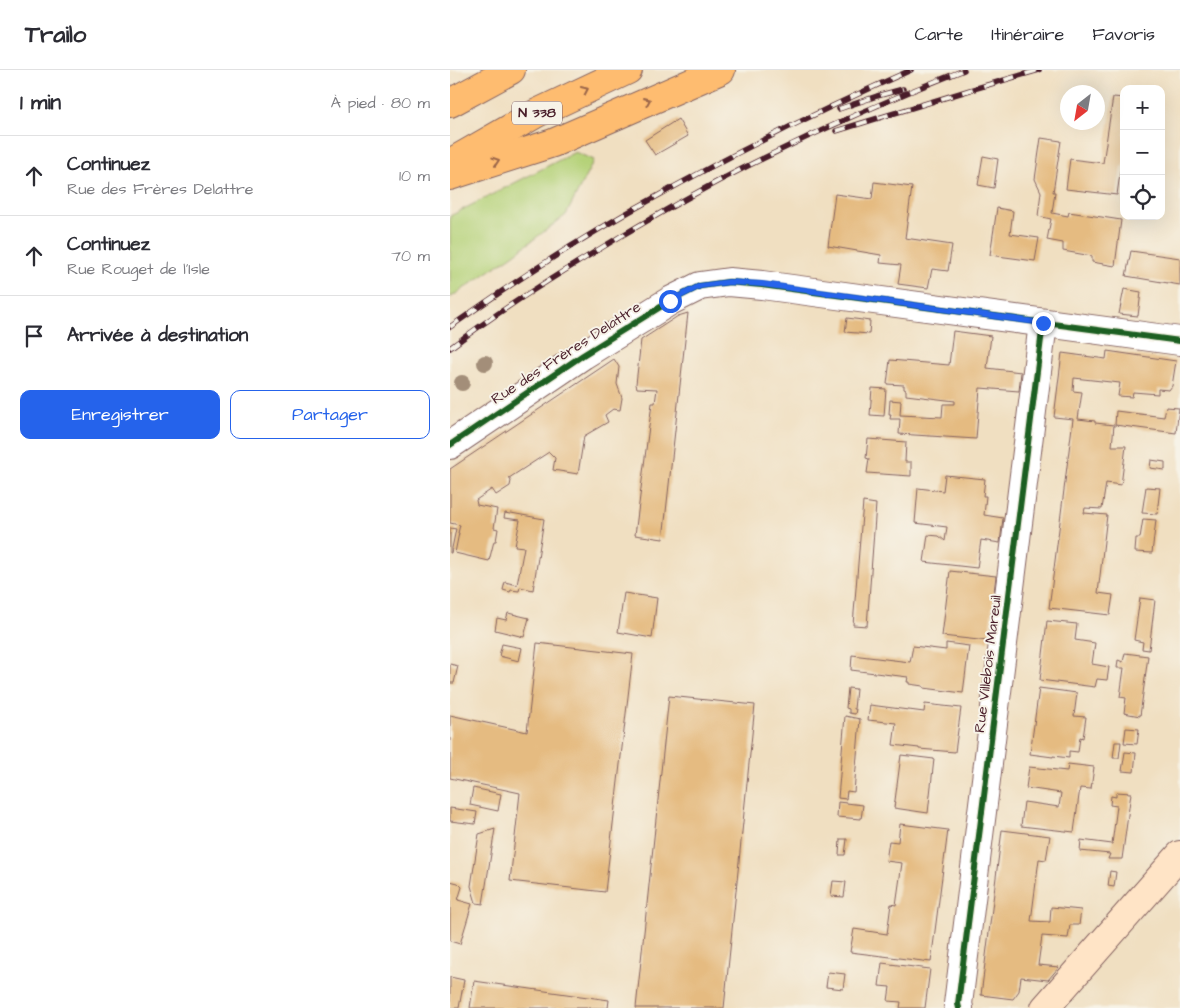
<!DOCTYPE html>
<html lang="fr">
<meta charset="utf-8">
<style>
body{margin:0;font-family:"Architects Daughter",sans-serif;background:#f7f7f7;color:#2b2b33}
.controls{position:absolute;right:15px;top:15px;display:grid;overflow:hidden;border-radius:10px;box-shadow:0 5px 20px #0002}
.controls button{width:45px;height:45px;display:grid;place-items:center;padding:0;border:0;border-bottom:1px solid #e1e1e2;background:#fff;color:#2b2b33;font:25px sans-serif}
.compass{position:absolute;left:610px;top:15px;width:45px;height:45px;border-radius:50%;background:#fff;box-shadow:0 5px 20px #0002;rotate:211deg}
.stop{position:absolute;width:15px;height:15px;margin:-11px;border:4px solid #2563eb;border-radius:50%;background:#fff}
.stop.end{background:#2563eb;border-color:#fff;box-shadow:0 1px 5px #0008}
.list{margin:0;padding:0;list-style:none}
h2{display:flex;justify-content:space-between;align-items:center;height:65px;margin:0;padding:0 20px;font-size:21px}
h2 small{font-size:16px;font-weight:400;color:#7c7c81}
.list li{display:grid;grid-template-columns:32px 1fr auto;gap:15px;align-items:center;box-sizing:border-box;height:80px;padding:0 20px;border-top:1px solid #e1e1e2}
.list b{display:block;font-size:19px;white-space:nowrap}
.list p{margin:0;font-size:16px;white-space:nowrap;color:#7c7c81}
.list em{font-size:16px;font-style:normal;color:#7c7c81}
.actions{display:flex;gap:10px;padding:15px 20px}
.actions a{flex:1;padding:11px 0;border:1px solid #2563eb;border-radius:10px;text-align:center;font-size:18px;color:#2563eb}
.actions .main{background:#2563eb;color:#fff}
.icon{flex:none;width:28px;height:28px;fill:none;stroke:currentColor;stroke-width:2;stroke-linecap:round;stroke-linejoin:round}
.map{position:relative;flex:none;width:730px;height:938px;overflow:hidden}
header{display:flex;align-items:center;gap:30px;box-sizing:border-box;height:70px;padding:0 25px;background:#fff;border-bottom:1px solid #e1e1e2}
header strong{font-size:24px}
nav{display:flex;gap:28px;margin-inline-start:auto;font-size:18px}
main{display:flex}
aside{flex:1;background:#fff}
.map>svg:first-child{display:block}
</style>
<header>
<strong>Trailo</strong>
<nav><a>Carte</a><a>Itinéraire</a><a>Favoris</a></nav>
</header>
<main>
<aside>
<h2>1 min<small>À pied · 80 m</small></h2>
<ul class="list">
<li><svg class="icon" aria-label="ahead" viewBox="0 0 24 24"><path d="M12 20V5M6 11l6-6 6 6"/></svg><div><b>Continuez</b><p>Rue des Frères Delattre</p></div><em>10 m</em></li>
<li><svg class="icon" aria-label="ahead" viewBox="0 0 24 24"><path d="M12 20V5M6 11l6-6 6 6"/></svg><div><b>Continuez</b><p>Rue Rouget de l'Isle</p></div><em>70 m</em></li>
<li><svg class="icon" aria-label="arrive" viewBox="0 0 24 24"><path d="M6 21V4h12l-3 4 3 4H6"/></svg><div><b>Arrivée à destination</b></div></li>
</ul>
<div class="actions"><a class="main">Enregistrer</a><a>Partager</a></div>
</aside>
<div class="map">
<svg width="730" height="938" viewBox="0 0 730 938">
<rect width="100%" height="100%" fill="#f7f3e8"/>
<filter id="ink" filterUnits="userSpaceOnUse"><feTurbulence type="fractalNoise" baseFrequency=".02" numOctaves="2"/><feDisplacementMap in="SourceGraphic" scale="10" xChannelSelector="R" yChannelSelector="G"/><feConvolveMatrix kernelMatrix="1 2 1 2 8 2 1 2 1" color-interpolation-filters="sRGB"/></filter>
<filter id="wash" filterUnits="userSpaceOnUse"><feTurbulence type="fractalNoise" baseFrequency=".0096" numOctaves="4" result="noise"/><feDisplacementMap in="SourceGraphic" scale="20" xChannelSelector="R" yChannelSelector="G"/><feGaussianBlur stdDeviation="1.12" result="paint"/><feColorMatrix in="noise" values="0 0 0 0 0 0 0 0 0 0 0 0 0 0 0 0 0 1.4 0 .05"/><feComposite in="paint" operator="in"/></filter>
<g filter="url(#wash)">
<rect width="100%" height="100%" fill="#f0dfc1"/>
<path fill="#b4d177" stroke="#7f7851" d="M 125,82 L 144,90 L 116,145 L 63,185 L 0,228 L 0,146 Z"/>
<g id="blocks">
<g fill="#e5bb81">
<path d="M 663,27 L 674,28 L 674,97 L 671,96 L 667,125 L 616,119 L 620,89 L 653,93 Z"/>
<path d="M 228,49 L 238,66 L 205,85 L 195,70 Z"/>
<path d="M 591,68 L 611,71 L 603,122 L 605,122 L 602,143 L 618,146 L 619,142 L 671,150 L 665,196 L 642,192 L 642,186 L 613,181 L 613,173 L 597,170 L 601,149 L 588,146 L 591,122 L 585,109 Z"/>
<path d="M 533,86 L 548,89 L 544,118 L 528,115 Z"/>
<path d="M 424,112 L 462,117 L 455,168 L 502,175 L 498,201 L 482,199 L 478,218 L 448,214 L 451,195 L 430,193 L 431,185 L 378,176 L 385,124 L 422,129 Z"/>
<path d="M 547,138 L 563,141 L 560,164 L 589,168 L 585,191 L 540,185 Z"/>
<path d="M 681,181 L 730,188 L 730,215 L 676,206 Z"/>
<path d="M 674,219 L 691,222 L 688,246 L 669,244 Z"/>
<path d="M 238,243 L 213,469 L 185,465 L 202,333 L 205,333 L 207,319 L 187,318 L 186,314 L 191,270 L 228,246 Z"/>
<path d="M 397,248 L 420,251 L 419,264 L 395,262 Z"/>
<path d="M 503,261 L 541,266 L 537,298 L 571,302 L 569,321 L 530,318 L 526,369 L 449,364 L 450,349 L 440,349 L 441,344 L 439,344 L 440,330 L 451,331 L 450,345 L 492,347 L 493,334 L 505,334 L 505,331 L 456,325 L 456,320 L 454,319 L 454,315 L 437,314 L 440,290 L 499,295 Z"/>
<path d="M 657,281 L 726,291 L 722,316 L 719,320 L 708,319 L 708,324 L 683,322 L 682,327 L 668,326 L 670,313 L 624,308 L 623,321 L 632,322 L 628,349 L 645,351 L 645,353 L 664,355 L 662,376 L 676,376 L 671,415 L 656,413 L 652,439 L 635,438 L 634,443 L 657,445 L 648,523 L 663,525 L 660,545 L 599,538 L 623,349 L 604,347 L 612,283 L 656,289 Z"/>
<path d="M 164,289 L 169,297 L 167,314 L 172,328 L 170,340 L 163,339 L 155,345 L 158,352 L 134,366 L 128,404 L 103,400 L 105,388 L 99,382 L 59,408 L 61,411 L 60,416 L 46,425 L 42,419 L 26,430 L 27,435 L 47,439 L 44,458 L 48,459 L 46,471 L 44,471 L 39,491 L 5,483 L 9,463 L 8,463 L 10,455 L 0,453 L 0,399 Z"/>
<path d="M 422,318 L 436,319 L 434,346 L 420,345 Z"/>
<path d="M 716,337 L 729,338 L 726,363 L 665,355 L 666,341 L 714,347 Z"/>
<path d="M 418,369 L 456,372 L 455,392 L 461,392 L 461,406 L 417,403 L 419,389 L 416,388 Z"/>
<path d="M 701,390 L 715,392 L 715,400 L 700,398 Z"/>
<path d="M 495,405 L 535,409 L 533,426 L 536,426 L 534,445 L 553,448 L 550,473 L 531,470 L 527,498 L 474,492 L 478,465 L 489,466 L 495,471 L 497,457 L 465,453 L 468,418 L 493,421 Z"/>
<path d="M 696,417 L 710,418 L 707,444 L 692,443 Z"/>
<path d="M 413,432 L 426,434 L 417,556 L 403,555 Z"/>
<path d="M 55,443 L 60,444 L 61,443 L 94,449 L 83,520 L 70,517 L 69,521 L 61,520 L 60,522 L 53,520 L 55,512 L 67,515 L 74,477 L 65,476 L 70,450 L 54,448 Z"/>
<path d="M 693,449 L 706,450 L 702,483 L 685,482 L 686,468 L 690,468 Z"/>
<path d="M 0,458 L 6,459 L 1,483 L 0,483 Z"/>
<path d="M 500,501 L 546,506 L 538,571 L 492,566 Z"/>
<path d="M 174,523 L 207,528 L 202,568 L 168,562 Z"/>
<path d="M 690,528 L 705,530 L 699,580 L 692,579 L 693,572 L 684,570 Z"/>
<path d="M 58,543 L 79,548 L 74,567 L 45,560 L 47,548 L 56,550 Z"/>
<path d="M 597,551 L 627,554 L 625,570 L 645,573 L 642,594 L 659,597 L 657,610 L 647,609 L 645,617 L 590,610 Z"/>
<path d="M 87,573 L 183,584 L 155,822 L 60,811 L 70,723 L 0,708 L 0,645 L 77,662 Z"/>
<path d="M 496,573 L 519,576 L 513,623 L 474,618 L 473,616 L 459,614 L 459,612 L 457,612 L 458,607 L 401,600 L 402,585 L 460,592 L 463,576 L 496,580 Z"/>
<path d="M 52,574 L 72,578 L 69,591 L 49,586 Z"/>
<path d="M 675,583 L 698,586 L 690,646 L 674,643 L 676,628 L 670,627 L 674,598 L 667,598 L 668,590 L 673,592 Z"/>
<path d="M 0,594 L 8,596 L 4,613 L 0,613 Z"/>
<path d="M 398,618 L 406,619 L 404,639 L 406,639 L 405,644 L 399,643 L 399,639 L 396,638 Z"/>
<path d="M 589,618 L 627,623 L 624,646 L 636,647 L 633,668 L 630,667 L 628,682 L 619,681 L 619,688 L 603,686 L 603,687 L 580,684 Z"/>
<path d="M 219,626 L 305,635 L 274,938 L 186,938 Z"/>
<path d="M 475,634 L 511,638 L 505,682 L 469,679 L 469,678 L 443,675 L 446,653 L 418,650 L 420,635 L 474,642 Z"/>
<path d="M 395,646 L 410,649 L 404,722 L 397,721 L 396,729 L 388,728 Z"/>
<path d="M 676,658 L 689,659 L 687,674 L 674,673 Z"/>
<path d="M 665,672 L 671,672 L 669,688 L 663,688 Z"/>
<path d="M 675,682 L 686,683 L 684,702 L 672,701 Z"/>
<path d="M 451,685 L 484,689 L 478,743 L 444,738 Z"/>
<path d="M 618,694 L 644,697 L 641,719 L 630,718 L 624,762 L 571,756 L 574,732 L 609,737 L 611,723 L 576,718 L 579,697 L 617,701 Z"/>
<path d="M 23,718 L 51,724 L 48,741 L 20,735 Z"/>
<path d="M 666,722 L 681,723 L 672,789 L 658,789 L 660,784 L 630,781 L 631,770 L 662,774 L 667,736 L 660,735 L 661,726 L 666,727 Z"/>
<path d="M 388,732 L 413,735 L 411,749 L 387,747 Z"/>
<path d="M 0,738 L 27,742 L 25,754 L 0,751 Z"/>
<path d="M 450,754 L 498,760 L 481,892 L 400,882 L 404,859 L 437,864 L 441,834 L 446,835 L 452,793 L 436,791 L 439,771 L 448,772 Z"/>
<path d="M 45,759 L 33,834 L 26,833 L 21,816 L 29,764 Z"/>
<path d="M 552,760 L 600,766 L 596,790 L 589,789 L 581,851 L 600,852 L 601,837 L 631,840 L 629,855 L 620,855 L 618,868 L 592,866 L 588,895 L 609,897 L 598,910 L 571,907 L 569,921 L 563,929 L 531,925 Z"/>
<path d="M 390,769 L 397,769 L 395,785 L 389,785 Z"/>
<path d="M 660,801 L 666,802 L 664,817 L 658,816 Z"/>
<path d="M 0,811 L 8,813 L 12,817 L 8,830 L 22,834 L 10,874 L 0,871 Z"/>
<path d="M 383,811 L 396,812 L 394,827 L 381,826 Z"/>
<path d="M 432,893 L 480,899 L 475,938 L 450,938 L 451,932 L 438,931 L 440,917 L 429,916 Z"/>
<path d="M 378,902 L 395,904 L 393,919 L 376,917 Z"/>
<path d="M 0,907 L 14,910 L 9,938 L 0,938 Z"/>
<path d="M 24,911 L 159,930 L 158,938 L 20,938 Z"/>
</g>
</g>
</g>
<g filter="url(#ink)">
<use href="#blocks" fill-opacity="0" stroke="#846260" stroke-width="1"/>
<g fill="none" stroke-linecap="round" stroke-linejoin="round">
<defs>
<g id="street">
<path d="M 0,375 L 133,285 L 220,231 L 250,216 L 279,212 L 312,215 L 730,271"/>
<path d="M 509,938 L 508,934 L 593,253"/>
</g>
<path id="secondary" d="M 595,938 L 730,785"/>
<g id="highway">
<path d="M 0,33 L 61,0"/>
<path d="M 0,93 L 87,43 L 178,0"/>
<path d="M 0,106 L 103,73 L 271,0"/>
</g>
</defs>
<use href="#street" stroke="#846260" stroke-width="30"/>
<use href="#secondary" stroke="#846260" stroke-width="30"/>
<use href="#highway" stroke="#846260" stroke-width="30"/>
<use href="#street" stroke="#fff" stroke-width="28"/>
<use href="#secondary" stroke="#ffe4c6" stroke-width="28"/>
<use href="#highway" stroke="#febc70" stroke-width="28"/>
<defs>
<g id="rail">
<path d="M 389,39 L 427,26 L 453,19"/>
<path d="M 386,61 L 520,20 L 589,0"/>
<path d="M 0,257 C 65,211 132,167 202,129 C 286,82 373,39 461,0"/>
<path d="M 0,278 C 54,237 113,201 171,166 C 207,145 243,124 280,105 C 356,66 434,31 514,0"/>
</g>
</defs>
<use href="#rail" stroke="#4a1f2b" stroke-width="5.5"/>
<use href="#rail" stroke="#f7f3e8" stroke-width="4" stroke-dasharray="11" stroke-linecap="butt"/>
<defs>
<g id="cycleway">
<path d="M 0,375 L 133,285 L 220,231 L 250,216 L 279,212 L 312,215 L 730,271"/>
<path d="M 509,938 L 508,934 L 593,253"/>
</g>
</defs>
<use href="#cycleway" stroke="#f7f3e8" stroke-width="9"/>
<use href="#cycleway" stroke="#1b5e20" stroke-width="6"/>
</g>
<g fill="#a38e79">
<circle cx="35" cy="293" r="8"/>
<circle cx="12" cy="313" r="8"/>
</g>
<defs><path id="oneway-chevron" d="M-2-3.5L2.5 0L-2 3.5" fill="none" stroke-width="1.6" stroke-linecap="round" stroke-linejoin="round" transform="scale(1.25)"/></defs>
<g stroke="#9b664a">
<use href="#oneway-chevron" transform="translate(135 20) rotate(-25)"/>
<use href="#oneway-chevron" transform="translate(197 31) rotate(-23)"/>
<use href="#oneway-chevron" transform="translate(46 91) rotate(-18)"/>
</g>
</g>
<g fill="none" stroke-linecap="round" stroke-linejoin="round" filter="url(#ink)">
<path stroke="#2563eb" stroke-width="6" d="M 220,231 L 250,216 L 279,212 L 312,214 L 593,253"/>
</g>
<g text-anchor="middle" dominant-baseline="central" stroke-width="4" stroke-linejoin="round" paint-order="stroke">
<rect fill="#f7f3e8" stroke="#7e5f64" stroke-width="1" x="62" y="31.5" width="50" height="23" rx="4"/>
<g font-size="14" font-weight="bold" fill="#4a1f2b">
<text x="87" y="43">N 338</text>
</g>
<g font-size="15" fill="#4a1f2b" stroke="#f7f3e8">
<text transform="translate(116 283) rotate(-33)">Rue des Frères Delattre</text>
<text transform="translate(538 594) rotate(-83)">Rue Villebois Mareuil</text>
</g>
</g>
</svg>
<div class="controls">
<button>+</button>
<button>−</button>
<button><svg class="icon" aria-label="locate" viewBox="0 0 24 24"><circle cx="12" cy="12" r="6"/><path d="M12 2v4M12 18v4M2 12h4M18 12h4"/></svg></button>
</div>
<svg class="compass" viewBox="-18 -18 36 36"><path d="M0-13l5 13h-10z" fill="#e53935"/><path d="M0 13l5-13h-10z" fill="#7c7c81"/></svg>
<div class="stop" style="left:220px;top:231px"></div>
<div class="stop end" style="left:593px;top:253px"></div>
</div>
</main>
